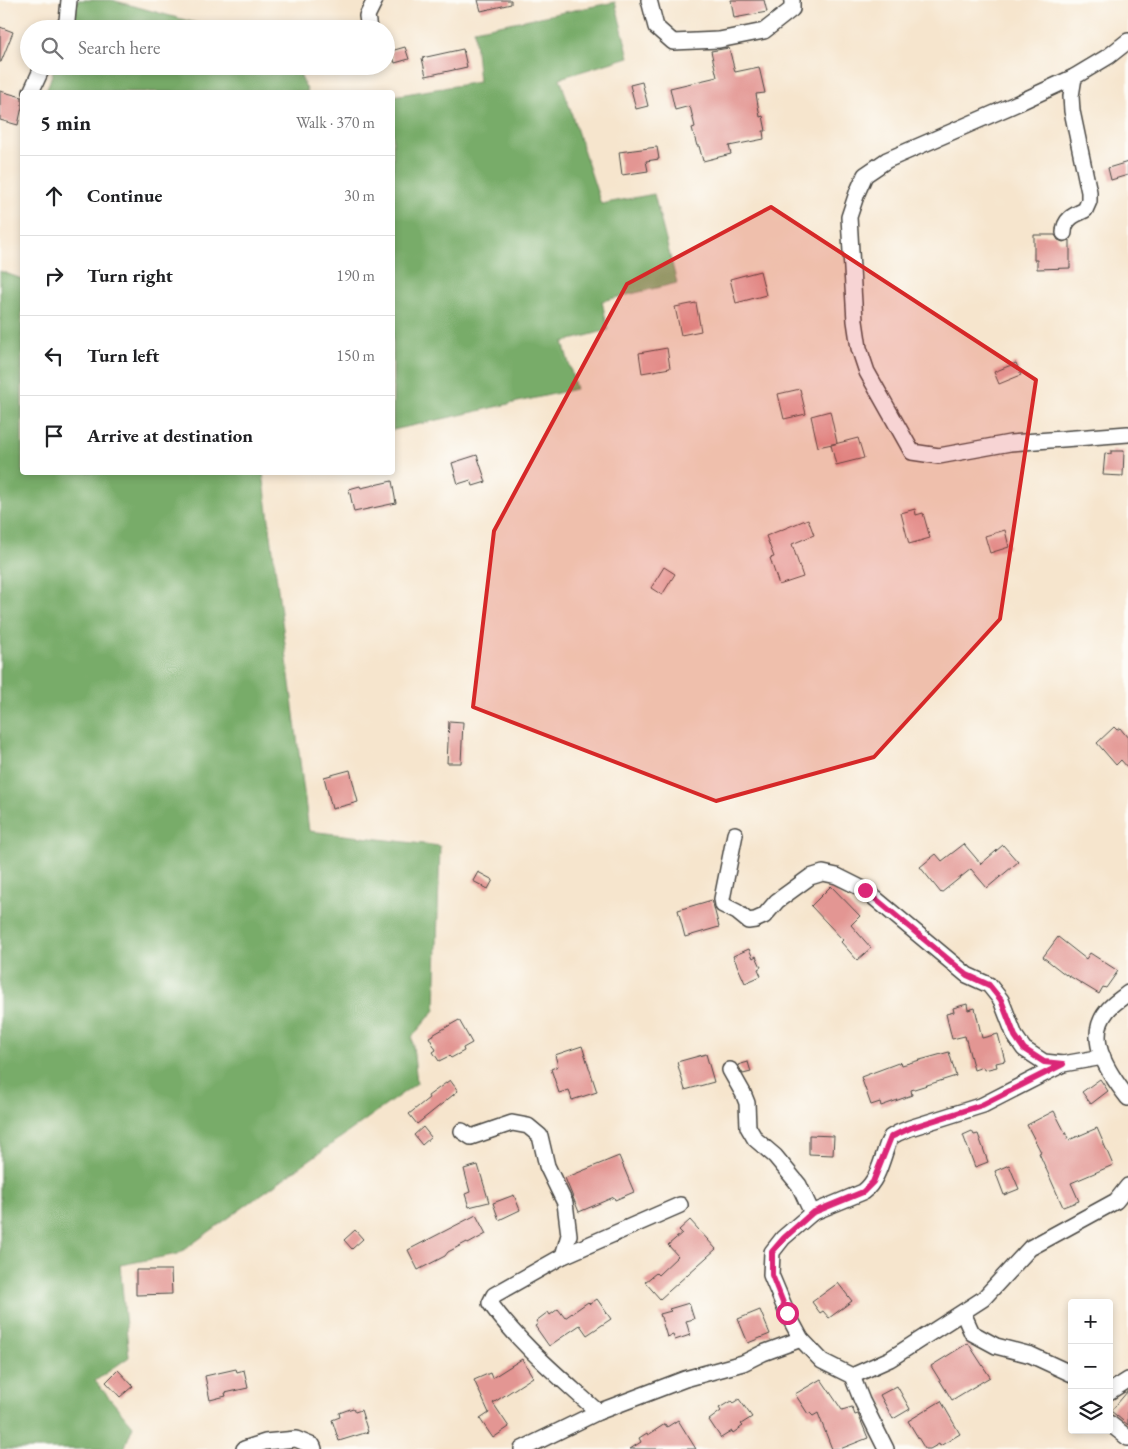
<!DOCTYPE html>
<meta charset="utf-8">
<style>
body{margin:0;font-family:"EB Garamond",serif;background:#f6f6f6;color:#202124}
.controls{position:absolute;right:15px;bottom:15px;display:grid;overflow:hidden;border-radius:5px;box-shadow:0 2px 8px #0003}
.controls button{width:45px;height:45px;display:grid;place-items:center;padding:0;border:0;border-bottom:1px solid #e0e0e0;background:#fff;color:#202124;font:25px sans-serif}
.stop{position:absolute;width:15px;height:15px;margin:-11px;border:4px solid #db2777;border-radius:50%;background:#fff}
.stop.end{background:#db2777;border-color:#fff;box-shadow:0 1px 5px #0008}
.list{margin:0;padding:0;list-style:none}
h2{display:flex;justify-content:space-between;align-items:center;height:65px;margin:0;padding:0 20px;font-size:21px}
h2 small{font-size:16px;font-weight:400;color:#757577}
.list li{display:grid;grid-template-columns:32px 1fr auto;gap:15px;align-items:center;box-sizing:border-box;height:80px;padding:0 20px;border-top:1px solid #e0e0e0}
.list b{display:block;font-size:19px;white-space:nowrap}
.list em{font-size:16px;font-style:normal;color:#757577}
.icon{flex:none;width:28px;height:28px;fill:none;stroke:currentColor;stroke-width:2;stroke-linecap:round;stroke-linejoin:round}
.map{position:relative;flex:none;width:1128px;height:1449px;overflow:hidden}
.search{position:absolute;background:#fff;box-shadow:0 2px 8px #0003;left:20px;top:20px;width:375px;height:55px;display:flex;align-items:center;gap:12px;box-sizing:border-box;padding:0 18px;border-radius:28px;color:#757577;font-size:19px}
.panel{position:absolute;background:#fff;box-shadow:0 2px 8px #0003;left:20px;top:90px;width:375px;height:385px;border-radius:5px}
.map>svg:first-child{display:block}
</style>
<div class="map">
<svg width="1128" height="1449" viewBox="0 0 1128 1449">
<rect width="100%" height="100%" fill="#fdfcf7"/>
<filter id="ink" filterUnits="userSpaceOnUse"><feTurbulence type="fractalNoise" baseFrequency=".02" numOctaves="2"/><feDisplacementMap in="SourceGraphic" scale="10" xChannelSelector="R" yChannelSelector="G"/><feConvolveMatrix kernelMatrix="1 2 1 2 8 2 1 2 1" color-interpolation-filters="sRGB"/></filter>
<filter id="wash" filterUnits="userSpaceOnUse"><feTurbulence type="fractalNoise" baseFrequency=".0096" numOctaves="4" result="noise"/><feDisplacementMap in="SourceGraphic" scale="20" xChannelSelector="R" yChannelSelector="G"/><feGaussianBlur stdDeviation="1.12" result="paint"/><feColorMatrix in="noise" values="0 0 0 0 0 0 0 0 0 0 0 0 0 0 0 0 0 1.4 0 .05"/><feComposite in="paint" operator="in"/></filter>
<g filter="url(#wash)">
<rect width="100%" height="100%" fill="#f6e5cd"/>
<g fill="#78ac69" stroke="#526c4a">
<path d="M 77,0 L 112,0 L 218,29 L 67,29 Z"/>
<path d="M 615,2 L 629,57 L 560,78 L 601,204 L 654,194 L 677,283 L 602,301 L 608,330 L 563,342 L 576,389 L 393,430 L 393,96 L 479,82 L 474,30 Z"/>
<path d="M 55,66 L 296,66 L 308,92 L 46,92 Z"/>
<path d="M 0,271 L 22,279 L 22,472 L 263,473 L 309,831 L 440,846 L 435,1010 L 412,1037 L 417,1083 L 178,1254 L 120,1265 L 129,1357 L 95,1381 L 133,1426 L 124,1449 L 0,1449 Z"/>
</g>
<g id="blocks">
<g fill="#e39693">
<path d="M 478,0 L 511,0 L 511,4 L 481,11 Z"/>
<path d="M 731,0 L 764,0 L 767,12 L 734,18 Z"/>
<path d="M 0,27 L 13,32 L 1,62 L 0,62 Z"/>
<path d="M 405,47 L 409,59 L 395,63 L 391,51 Z"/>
<path d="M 729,48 L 735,72 L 759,67 L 765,93 L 756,94 L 760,117 L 763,116 L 766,131 L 763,131 L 764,139 L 729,146 L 731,154 L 703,161 L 699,146 L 697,146 L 692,128 L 695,127 L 690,106 L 675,110 L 670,88 L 717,77 L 711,51 Z"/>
<path d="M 463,49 L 467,67 L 426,76 L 422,58 Z"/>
<path d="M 642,82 L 648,106 L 636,109 L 630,85 Z"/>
<path d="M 0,91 L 22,97 L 22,107 L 18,125 L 0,120 Z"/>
<path d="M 657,147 L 659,159 L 646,161 L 648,171 L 622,175 L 619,152 Z"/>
<path d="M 1128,162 L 1128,175 L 1111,180 L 1108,168 Z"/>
<path d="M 1034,235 L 1055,235 L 1058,240 L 1063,242 L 1070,240 L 1070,268 L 1037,269 L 1037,260 L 1034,260 Z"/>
<path d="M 760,271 L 766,295 L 736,303 L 730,279 Z"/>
<path d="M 696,303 L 701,331 L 681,335 L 675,307 Z"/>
<path d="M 667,348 L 670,368 L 642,373 L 639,353 Z"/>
<path d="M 1016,363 L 1021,375 L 999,384 L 994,372 Z"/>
<path d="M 800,389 L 806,414 L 784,419 L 778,394 Z"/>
<path d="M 830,411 L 837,443 L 818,447 L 811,416 Z"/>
<path d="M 858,438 L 864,458 L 836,465 L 831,445 Z"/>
<path d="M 1111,451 L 1124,451 L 1123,476 L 1103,475 L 1105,453 L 1111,454 Z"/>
<path d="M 477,455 L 486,482 L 473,486 L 471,480 L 458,484 L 452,463 Z"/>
<path d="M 392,481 L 396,503 L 354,512 L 349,489 L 360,486 L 361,488 Z"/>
<path d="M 915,509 L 916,515 L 923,513 L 930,538 L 909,544 L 901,513 Z"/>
<path d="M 808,519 L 814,535 L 792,544 L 803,577 L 779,585 L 770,558 L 774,557 L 766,536 Z"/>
<path d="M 1005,530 L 1009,547 L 990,553 L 985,536 Z"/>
<path d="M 664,567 L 675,574 L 662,595 L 651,588 Z"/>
<path d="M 449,721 L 463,722 L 461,763 L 447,763 Z"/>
<path d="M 1114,727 L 1117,730 L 1120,728 L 1128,738 L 1128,768 L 1121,760 L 1116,765 L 1097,743 Z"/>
<path d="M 350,770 L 358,802 L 332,809 L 324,777 Z"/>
<path d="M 964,844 L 981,864 L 1003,845 L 1018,862 L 987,888 L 971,869 L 941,893 L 920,867 L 936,854 L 942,861 Z"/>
<path d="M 478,872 L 493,880 L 488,889 L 473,881 Z"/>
<path d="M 831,886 L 860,916 L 851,925 L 871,948 L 857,960 L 841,942 L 843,940 L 811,906 Z"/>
<path d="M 712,900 L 719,927 L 685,937 L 678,910 Z"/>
<path d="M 1058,937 L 1086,959 L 1090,953 L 1118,971 L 1106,988 L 1103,987 L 1099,994 L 1066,974 L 1066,975 L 1043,957 Z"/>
<path d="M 749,949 L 753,958 L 756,956 L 761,967 L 758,969 L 761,976 L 745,983 L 733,956 Z"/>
<path d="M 967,1004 L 968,1010 L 975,1008 L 982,1038 L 998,1034 L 1005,1061 L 996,1063 L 997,1067 L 984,1070 L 983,1067 L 974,1070 L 965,1036 L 952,1039 L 946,1014 L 954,1012 L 953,1008 Z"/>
<path d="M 459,1020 L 472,1043 L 463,1048 L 464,1051 L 451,1058 L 449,1056 L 439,1061 L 433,1052 L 436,1050 L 429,1037 Z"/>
<path d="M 582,1046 L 597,1092 L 572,1100 L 569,1090 L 559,1093 L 551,1069 L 558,1066 L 555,1055 Z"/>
<path d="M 949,1052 L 956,1076 L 911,1090 L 912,1095 L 881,1106 L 880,1102 L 871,1105 L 861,1077 L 901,1062 L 902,1065 Z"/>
<path d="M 706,1054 L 714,1082 L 685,1090 L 677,1062 Z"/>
<path d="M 748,1062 L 751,1072 L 743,1074 L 738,1065 Z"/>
<path d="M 1100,1079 L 1108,1091 L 1091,1104 L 1082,1092 Z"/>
<path d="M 450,1080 L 458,1091 L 417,1124 L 409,1114 L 429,1098 L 428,1096 Z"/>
<path d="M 1054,1111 L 1069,1140 L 1097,1128 L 1113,1165 L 1071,1183 L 1079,1201 L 1063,1207 L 1039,1153 L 1041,1152 L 1027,1125 Z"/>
<path d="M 423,1127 L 431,1137 L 422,1145 L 414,1135 Z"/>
<path d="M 972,1131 L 974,1135 L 978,1134 L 988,1162 L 975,1167 L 963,1135 Z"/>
<path d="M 809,1135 L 834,1136 L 833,1155 L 809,1154 Z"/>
<path d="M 619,1156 L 634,1192 L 615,1200 L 614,1197 L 579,1212 L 565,1178 Z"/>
<path d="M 478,1165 L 489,1202 L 469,1207 L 465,1194 L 470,1192 L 464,1169 Z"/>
<path d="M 1009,1165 L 1019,1189 L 1004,1195 L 995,1171 Z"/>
<path d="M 514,1195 L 520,1210 L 499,1220 L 493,1203 Z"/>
<path d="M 476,1215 L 486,1234 L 468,1244 L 467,1242 L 448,1252 L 445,1256 L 418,1270 L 408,1250 Z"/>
<path d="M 690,1220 L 716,1249 L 660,1299 L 645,1282 L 656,1273 L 658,1275 L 678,1256 L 668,1245 L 682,1233 L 679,1230 Z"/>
<path d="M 355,1230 L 363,1239 L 352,1249 L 344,1240 Z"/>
<path d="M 136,1270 L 171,1270 L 172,1294 L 136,1295 Z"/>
<path d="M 838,1283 L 852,1301 L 829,1318 L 823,1311 L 820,1313 L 812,1302 Z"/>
<path d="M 597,1299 L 611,1319 L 587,1335 L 580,1325 L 549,1346 L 535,1326 L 538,1324 L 536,1321 L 548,1312 L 550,1315 L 558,1309 L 565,1318 L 588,1302 L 590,1304 Z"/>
<path d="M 689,1303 L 694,1319 L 686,1321 L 690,1335 L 675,1340 L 673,1335 L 667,1337 L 660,1314 L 671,1311 L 669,1309 Z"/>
<path d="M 760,1310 L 770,1334 L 748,1343 L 738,1319 Z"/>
<path d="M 968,1343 L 990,1377 L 952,1400 L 931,1366 Z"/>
<path d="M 522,1359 L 533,1377 L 493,1403 L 509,1427 L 493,1438 L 480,1419 L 489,1413 L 474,1380 L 490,1373 L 492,1378 Z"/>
<path d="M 236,1369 L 237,1372 L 244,1370 L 248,1388 L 225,1393 L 226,1396 L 210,1400 L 205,1376 Z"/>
<path d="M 118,1370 L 133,1386 L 120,1397 L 106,1382 Z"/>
<path d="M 821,1379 L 842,1410 L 852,1407 L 855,1415 L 858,1414 L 868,1438 L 840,1449 L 832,1449 L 818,1413 L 813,1416 L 810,1413 L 808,1414 L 795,1394 Z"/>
<path d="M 897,1386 L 910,1409 L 893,1419 L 880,1395 Z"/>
<path d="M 1128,1391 L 1128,1425 L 1111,1411 Z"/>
<path d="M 739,1399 L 752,1417 L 741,1424 L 743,1426 L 733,1433 L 732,1431 L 721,1438 L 709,1420 L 721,1411 L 719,1408 L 731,1401 L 733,1403 Z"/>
<path d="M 941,1401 L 960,1434 L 940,1446 L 939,1444 L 930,1449 L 925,1449 L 908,1421 Z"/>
<path d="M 353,1408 L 355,1412 L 361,1410 L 368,1432 L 339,1441 L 332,1420 L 340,1417 L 339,1413 Z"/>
<path d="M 678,1420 L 696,1449 L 630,1449 L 641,1442 L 639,1438 L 647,1433 L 648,1435 L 665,1424 L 667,1427 Z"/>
</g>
</g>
</g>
<g filter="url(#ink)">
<use href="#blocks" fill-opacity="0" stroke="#494743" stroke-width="1"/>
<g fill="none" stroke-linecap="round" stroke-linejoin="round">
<defs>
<g id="street">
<path d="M 649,0 L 656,27 L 673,42 L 719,40 L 764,31 L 792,9 L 792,0"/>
<path d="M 62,29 L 67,21 L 69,0"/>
<path d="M 369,29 L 367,16 L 375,0"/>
<path d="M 1128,41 L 1109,56 L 1074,77 L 1018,103 L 887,160 L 865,175 L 857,193 L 849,217 L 855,321 L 859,348 L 867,372 L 912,452 L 939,456 L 1010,443 L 1128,434"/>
<path d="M 31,92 L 43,66"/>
<path d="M 1064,233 C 1064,219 1074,215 1085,210 L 1089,201 L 1089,192 L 1072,111 L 1071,96 L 1074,77"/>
<path d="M 735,834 L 722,899 L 723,905 L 737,912 L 748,921 L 755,920 L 764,916 L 777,901 L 810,877 L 823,873 L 837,876 L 865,890 L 967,975 L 989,985 L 1001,1000 L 1015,1036 L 1024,1049 L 1044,1062 L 1063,1064"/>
<path d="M 1128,993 C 1121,999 1112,1004 1107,1011 C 1084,1039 1110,1075 1128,1098"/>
<path d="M 730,1070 L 743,1093 L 747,1103 L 748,1127 L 755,1139 L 775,1156 L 799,1185 L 812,1213"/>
<path d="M 462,1131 L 471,1137 L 512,1123 L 528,1126 L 540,1136 L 547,1166 L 565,1203 L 569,1235 L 563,1256"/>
<path d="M 963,1313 L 972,1333 L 996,1346 L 1031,1355 L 1072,1374"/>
<path d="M 852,1376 L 890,1359 L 983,1299 L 1030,1248 L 1116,1201 L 1128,1186"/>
<path d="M 1109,1392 L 1128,1380"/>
<path d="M 598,1412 C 561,1378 520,1345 490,1303 L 494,1295 L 563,1256 L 680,1205"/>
<path d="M 1109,1423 L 1128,1438"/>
<path d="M 244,1449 L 265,1442 L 296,1439 L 313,1446 L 314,1449"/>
<path d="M 522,1449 L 598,1412 L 685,1379 L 743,1363 L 763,1353 L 801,1339"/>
<path d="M 886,1449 L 862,1401 L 852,1376 L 822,1361 L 801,1339 L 787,1313 L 771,1275 L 772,1252 L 783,1238 L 812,1213 L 863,1192 C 878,1181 882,1159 888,1143 L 891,1137 L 898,1133 L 910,1128 L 983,1105 L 1063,1064 L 1103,1057"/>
</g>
</defs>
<use href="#street" stroke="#494743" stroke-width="18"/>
<use href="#street" stroke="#fff" stroke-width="15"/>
</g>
</g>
<g fill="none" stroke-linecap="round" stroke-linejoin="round" filter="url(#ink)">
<path stroke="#db2777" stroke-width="6" d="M 787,1313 L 772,1275 L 772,1252 L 784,1238 L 812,1213 L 863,1192 L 873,1182 L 891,1137 L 910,1128 L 982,1105 L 1063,1064 L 1044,1062 L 1024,1049 L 1015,1036 L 1001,1000 L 989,985 L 967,975 L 865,890"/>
</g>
<path fill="#d62828" fill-opacity="0.2" stroke="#d62828" stroke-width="4" stroke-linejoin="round" d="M 771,207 L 1036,380 L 1000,619 L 874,757 L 716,801 L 473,707 L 494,531 L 627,284 Z"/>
</svg>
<div class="controls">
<button>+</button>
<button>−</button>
<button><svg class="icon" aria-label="layers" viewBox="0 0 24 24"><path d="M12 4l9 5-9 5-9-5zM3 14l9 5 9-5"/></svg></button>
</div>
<div class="stop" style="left:787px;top:1313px"></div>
<div class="stop end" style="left:865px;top:890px"></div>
<div class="search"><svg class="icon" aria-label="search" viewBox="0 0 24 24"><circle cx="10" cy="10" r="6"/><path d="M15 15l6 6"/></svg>Search here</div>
<section class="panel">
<h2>5 min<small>Walk · 370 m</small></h2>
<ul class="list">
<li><svg class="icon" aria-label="ahead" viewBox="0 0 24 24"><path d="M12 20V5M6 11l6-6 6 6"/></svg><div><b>Continue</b></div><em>30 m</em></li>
<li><svg class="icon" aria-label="right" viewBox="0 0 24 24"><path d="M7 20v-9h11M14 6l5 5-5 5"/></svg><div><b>Turn right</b></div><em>190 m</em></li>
<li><svg class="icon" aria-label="left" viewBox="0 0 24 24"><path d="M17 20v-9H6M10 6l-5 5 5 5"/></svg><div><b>Turn left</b></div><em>150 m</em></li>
<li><svg class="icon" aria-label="arrive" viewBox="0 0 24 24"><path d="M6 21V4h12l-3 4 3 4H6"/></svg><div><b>Arrive at destination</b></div></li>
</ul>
</section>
</div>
